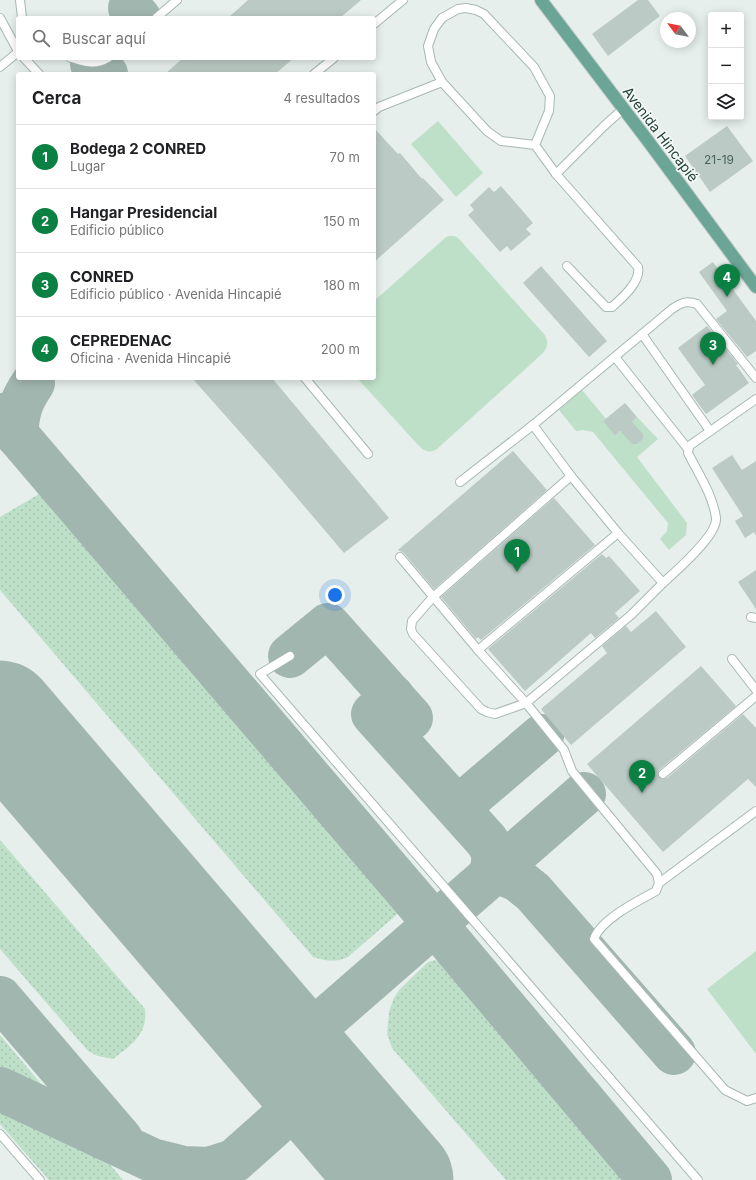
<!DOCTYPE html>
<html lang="es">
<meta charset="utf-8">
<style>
body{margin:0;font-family:Inter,sans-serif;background:#f2f2f2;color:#202124}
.controls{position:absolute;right:12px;top:12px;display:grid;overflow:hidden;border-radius:4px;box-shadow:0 2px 10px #0003}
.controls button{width:36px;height:36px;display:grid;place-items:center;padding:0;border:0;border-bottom:1px solid #e0e0e0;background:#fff;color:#202124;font:20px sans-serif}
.compass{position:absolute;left:660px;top:12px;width:36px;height:36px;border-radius:50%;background:#fff;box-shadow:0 2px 10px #0003;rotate:302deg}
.you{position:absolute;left:335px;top:595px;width:14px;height:14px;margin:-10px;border:3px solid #fff;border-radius:50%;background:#1a73e8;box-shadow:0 0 0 6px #1a73e833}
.badge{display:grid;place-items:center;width:26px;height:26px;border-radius:50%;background:#0b8043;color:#fff;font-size:13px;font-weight:700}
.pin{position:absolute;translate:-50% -33px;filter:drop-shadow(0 1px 2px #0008)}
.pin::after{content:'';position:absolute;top:21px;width:14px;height:12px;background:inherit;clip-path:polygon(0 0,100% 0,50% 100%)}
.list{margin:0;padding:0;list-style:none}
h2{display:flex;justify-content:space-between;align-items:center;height:52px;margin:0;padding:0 16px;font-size:17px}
h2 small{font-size:13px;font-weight:400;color:#757577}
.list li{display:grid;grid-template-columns:26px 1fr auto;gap:12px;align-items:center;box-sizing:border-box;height:64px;padding:0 16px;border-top:1px solid #e0e0e0}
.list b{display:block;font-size:15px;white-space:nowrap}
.list p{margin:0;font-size:13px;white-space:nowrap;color:#757577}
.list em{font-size:13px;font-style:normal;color:#757577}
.icon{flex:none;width:22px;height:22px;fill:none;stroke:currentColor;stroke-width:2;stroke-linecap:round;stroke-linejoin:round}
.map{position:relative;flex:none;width:756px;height:1180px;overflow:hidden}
.search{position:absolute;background:#fff;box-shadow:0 2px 10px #0003;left:16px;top:16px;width:360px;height:44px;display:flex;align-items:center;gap:10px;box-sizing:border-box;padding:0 14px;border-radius:4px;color:#757577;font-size:15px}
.panel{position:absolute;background:#fff;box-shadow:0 2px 10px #0003;left:16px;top:72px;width:360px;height:308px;border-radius:4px}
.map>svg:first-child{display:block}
</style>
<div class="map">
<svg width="756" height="1180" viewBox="0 0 756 1180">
<defs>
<pattern id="grass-dots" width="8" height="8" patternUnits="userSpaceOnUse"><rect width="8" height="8" fill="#bfe0c8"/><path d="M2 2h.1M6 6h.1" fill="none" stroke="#a4c1ad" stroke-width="1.8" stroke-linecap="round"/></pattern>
</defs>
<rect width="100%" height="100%" fill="#e6efeb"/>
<g fill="url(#grass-dots)">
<path d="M 41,493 L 402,910 L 348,957 C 334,963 327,961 313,957 L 0,590 L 0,517 Z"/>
<path d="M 0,840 L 145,1009 C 148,1035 131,1045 113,1059 L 98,1056 L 88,1051 L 0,949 Z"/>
<path d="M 435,960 L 443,963 L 626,1180 L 506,1180 L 392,1048 L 387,1034 L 389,1012 L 393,1000 L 399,990 L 428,962 Z"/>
<path d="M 0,1035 L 52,1097 L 52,1100 L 50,1102 L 0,1075 Z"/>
<path d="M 0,1101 L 88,1146 L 100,1153 L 123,1180 L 49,1180 L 0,1124 Z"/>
</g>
<g fill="#bfe0c8">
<path d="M 438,121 L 483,173 L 456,197 L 411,144 Z"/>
<path d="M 448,236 C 453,236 456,235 460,240 L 544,334 C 549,341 548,347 543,353 L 437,449 C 430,453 425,452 419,446 L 357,378 L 374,378 L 374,301 L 445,238 Z"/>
<path d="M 582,390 L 606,419 L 603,421 L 615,436 L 637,417 L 658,439 L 637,457 L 687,523 L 686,535 L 669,550 L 660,539 L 667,531 L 668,523 L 593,432 L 583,430 L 576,431 L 559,410 Z"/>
<path d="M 756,951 L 756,1054 L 707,989 Z"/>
</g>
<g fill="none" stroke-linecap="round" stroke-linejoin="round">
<g stroke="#a2b6b0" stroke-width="44">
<path d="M 130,8 L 139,18"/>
<path d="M 92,64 L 102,70 L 106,74"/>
<path d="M 0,415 L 435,924 L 650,1180"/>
<path d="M 16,434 C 18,412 20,402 33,383"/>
<path d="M 290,656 L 328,625 L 411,718"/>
<path d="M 392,696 L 373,714 L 487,841 C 495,854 494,859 491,874 L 504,874 L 518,880 L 533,892 L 674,1053"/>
<path d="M 450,799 L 461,801 L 467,800 L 542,736"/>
<path d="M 0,998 L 121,1139"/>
<path d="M 274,1035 C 292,1034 304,1031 321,1023 L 584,794"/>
<path d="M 0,1089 L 152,1160 L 184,1168 L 209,1169 L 234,1161 L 280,1120 L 289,1106 L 299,1086 L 309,1048 L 321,1023"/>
<path d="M 280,1120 C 303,1106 310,1105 336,1107"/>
</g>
<path stroke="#a2b6b0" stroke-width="111" d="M 0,716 L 398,1180"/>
</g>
<g fill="#bbcac4">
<path d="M 248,0 L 361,0 L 340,18 L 228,18 Z"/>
<path d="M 638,0 L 648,0 L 660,16 L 608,56 L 592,34 Z"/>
<path d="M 183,58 L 294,58 L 275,74 L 165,74 Z"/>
<path d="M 727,126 L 753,161 L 710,192 L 685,156 Z"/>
<path d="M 374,128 L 398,154 L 400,153 L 422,179 L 423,178 L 444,200 L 374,262 Z"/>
<path d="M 501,186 L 533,223 L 526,229 L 531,234 L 511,251 L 507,246 L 500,252 L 468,215 L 474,210 L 470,205 L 489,187 L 494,192 Z"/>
<path d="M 713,262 L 756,321 L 756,351 L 747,357 L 716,319 L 727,311 L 699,272 Z"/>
<path d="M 541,266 L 607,341 L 589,357 L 523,283 Z"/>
<path d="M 707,326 L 738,364 L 736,365 L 749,383 L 706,414 L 692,395 L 705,385 L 678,348 Z"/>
<path d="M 192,378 L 272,378 L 389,518 L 344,553 L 270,466 Z"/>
<path d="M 625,403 L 637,417 L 632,422 L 643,434 L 643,439 L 637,444 L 632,444 L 630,442 L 620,431 L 615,436 L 603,421 Z"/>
<path d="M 513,451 L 547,490 L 434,589 L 404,553 L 398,550 Z"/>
<path d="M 732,455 L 742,470 L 756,461 L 756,536 L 754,532 L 745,538 L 735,521 L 743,516 L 712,468 Z"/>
<path d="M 554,498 L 595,545 L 481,640 L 478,637 L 476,639 L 441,597 Z"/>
<path d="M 602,554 L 606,558 L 609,556 L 640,591 L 615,613 L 619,618 L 595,638 L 591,633 L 525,691 L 488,649 Z"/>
<path d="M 756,570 L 756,609 L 738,582 Z"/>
<path d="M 656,611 L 686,647 L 571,745 L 541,709 L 607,653 L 602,646 L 626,626 L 631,632 Z"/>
<path d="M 701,666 L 736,706 L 659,770 L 658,775 L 662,779 L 667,778 L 743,714 L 756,728 L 756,787 L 748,779 L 663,852 L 587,764 Z"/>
</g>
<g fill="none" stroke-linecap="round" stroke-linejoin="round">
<defs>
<g id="lane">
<path d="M 20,0 L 22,18"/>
<path d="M 0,18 L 18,51"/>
<path d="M 156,18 L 177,0"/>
<path d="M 374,24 L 403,0"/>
<path d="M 24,58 L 39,74"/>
<path d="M 71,58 C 86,62 94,66 108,58"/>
<path d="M 0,67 L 18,52"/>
<path d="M 314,74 L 334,58"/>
<path d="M 374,111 L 379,107 L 442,82"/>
<path d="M 535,145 L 549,111 L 550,96 L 534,67 L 484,14 L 476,10 L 466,8 L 458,9 L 442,18 L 434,29 L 428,46 L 431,62 L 442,82 L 487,131 L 501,141 L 535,145 L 556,174"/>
<path d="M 567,266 L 606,307 L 612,307 C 622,298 641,282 638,267 L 556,174 L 604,126 L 623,109"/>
<path d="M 642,334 L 710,431"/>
<path d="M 615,357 L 688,449"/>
<path d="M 305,378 L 368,454"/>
<path d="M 756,378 L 697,304 C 686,300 681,303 672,309 L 533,425 L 571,476 L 618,533 L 663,583 C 676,571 718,535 716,518 C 713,495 698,473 688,453 L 689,446 L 756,399"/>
<path d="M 571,476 L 433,597 L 412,621 L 411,629 L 413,634 L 481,709 L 487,712 L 495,714 L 526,703 L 564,750 L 572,771 L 657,874 L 659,883 L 656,891 C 638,901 601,919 594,939 L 725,1090 L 747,1101 L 756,1098"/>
<path d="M 460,482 L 533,425"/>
<path d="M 400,557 L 478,650 L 526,703 L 631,615 L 663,583"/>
<path d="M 751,617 L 756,618"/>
<path d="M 478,650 L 618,533"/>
<path d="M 290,656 L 260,674 L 698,1180"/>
<path d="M 732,659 L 756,690"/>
<path d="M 663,774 L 756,696"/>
<path d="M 659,883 L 756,811"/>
<path d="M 0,1134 L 40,1180"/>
</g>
<path id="primary" d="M 541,0 L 648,141 L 756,287"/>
</defs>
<use href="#lane" stroke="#a8b8b2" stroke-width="10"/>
<use href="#primary" stroke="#c2cac8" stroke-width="14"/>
<use href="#lane" stroke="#fff" stroke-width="8"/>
<use href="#primary" stroke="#6aa596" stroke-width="12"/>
</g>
<g text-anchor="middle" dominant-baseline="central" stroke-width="3" stroke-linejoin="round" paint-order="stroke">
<g font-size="12" fill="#4a645c">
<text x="719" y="159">21-19</text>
</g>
<g font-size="14" fill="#24423a" stroke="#f7fbf9">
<text transform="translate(661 134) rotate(53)">Avenida Hincapié</text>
</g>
</g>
</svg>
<div class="controls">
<button>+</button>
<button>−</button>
<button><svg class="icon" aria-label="layers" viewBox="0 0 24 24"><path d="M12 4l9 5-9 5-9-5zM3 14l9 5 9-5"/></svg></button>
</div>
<svg class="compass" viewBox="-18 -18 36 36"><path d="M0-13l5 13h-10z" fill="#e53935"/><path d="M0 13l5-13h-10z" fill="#757577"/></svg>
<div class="you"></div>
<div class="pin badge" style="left:517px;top:572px">1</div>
<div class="pin badge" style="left:642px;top:793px">2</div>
<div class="pin badge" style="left:713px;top:365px">3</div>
<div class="pin badge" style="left:727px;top:297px">4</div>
<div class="search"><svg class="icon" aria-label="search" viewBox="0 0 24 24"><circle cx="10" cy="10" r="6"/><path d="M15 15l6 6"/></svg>Buscar aquí</div>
<section class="panel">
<h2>Cerca<small>4 resultados</small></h2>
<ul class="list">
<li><span class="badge">1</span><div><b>Bodega 2 CONRED</b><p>Lugar</p></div><em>70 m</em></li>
<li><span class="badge">2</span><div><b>Hangar Presidencial</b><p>Edificio público</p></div><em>150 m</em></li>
<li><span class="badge">3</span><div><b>CONRED</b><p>Edificio público · Avenida Hincapié</p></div><em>180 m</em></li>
<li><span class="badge">4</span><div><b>CEPREDENAC</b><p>Oficina · Avenida Hincapié</p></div><em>200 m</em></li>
</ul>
</section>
</div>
